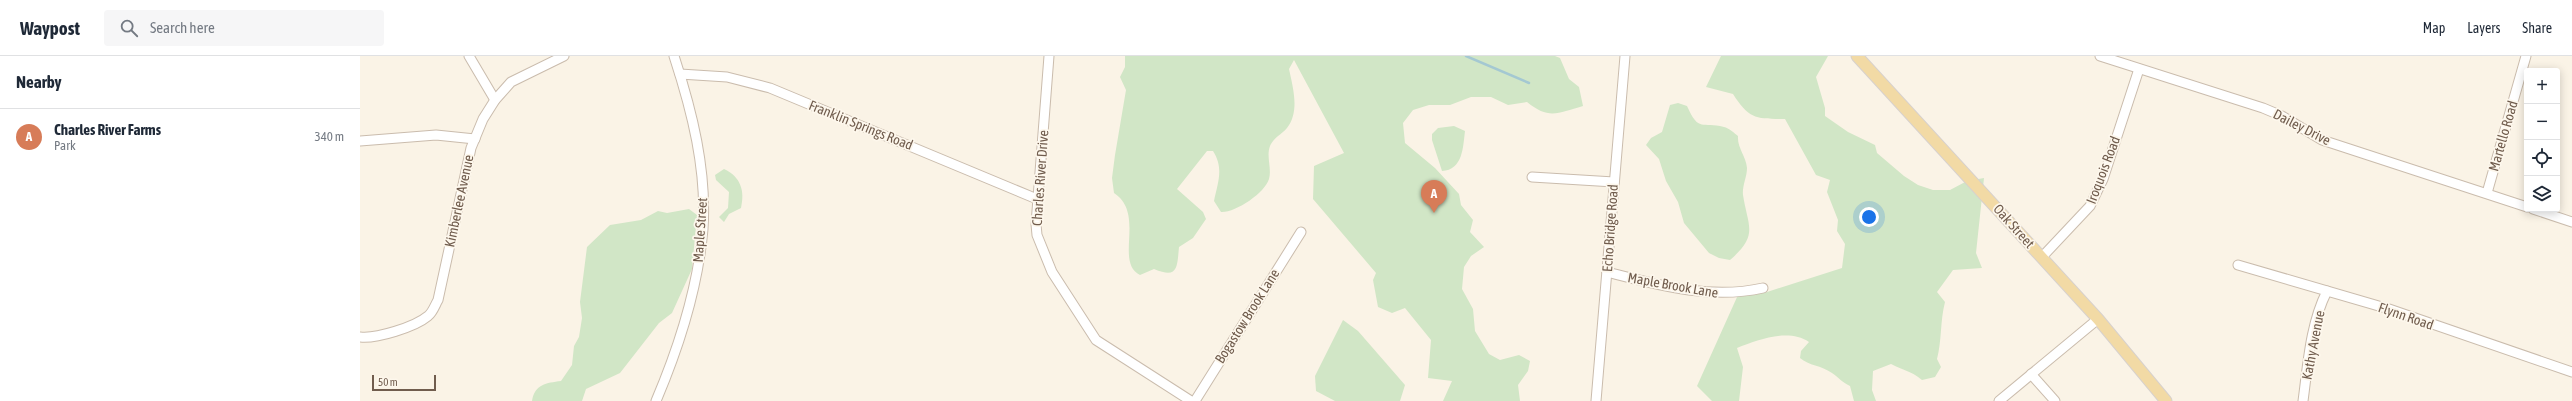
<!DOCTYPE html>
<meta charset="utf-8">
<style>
body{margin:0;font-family:"Asap Condensed",sans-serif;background:#f6f6f7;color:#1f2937}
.controls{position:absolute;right:12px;top:12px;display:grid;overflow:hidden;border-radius:4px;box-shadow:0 2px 10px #0003}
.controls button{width:36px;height:36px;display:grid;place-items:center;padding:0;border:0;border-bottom:1px solid #e0e1e3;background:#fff;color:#1f2937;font:20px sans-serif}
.scale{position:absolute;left:12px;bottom:10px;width:64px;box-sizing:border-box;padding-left:4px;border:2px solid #705c4d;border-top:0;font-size:11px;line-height:14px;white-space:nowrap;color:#705c4d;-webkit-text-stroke:3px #fdf7ec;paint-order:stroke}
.you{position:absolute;left:1509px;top:161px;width:14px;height:14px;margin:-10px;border:3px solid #fff;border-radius:50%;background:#1a73e8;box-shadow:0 0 0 6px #1a73e833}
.badge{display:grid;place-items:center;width:26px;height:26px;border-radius:50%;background:#d77c58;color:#fff;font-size:13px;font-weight:700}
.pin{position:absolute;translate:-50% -33px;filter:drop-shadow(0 1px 2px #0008)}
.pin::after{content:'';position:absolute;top:21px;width:14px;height:12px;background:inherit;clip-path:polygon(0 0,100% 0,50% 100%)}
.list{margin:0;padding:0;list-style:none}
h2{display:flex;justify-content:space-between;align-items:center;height:52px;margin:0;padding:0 16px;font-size:17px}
h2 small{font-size:13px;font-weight:400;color:#747a83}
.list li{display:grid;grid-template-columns:26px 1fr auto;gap:12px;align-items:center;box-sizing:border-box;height:56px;padding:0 16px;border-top:1px solid #e0e1e3}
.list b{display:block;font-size:15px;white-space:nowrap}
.list p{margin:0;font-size:13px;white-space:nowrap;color:#747a83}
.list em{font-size:13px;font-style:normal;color:#747a83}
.icon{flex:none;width:22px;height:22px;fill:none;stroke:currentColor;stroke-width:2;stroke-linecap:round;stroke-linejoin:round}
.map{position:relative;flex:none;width:2212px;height:345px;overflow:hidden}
header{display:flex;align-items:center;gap:24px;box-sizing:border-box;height:56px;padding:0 20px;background:#fff;border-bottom:1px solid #e0e1e3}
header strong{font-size:19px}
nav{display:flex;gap:22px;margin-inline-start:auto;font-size:14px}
.search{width:280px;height:36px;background:#f6f6f7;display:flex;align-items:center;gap:10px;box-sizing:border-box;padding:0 14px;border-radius:4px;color:#747a83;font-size:15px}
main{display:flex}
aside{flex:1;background:#fff}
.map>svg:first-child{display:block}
</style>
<header>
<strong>Waypost</strong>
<div class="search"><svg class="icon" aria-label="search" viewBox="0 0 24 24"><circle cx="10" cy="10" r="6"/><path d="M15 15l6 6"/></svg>Search here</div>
<nav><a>Map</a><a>Layers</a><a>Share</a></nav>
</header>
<main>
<aside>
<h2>Nearby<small></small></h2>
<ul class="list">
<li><span class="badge">A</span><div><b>Charles River Farms</b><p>Park</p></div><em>340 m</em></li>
</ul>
</aside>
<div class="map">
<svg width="2212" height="345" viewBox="0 0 2212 345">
<rect width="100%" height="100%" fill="#faf3e6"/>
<g fill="#d1e6c6">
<path d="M 765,0 L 1195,0 L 1200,2 L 1209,23 L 1219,31 L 1223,50 C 1198,57 1189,64 1167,46 L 1148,49 L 1131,41 L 1111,41 L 1090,49 L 1069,49 L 1053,54 L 1043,67 L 1045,87 L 1075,112 L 1099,138 L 1101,149 L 1113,164 L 1110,176 L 1124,191 L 1111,200 L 1104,211 L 1102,233 L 1113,253 L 1115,275 L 1129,298 L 1140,304 L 1159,299 L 1170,305 L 1168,315 L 1158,329 L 1160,345 L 1083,345 L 1092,325 L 1068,322 L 1071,284 L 1045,252 L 1032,257 L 1018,251 L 1013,224 L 1016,217 L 953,143 L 954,110 L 984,97 L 934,4 L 929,13 C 933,32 940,55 927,72 C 921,79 914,81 910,90 C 906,101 912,112 909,123 C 905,137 875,157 861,156 L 854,145 C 858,126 864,112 853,95 L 847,95 L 817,133 L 843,156 L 846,163 L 833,182 L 819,191 C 817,212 818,223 794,213 L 780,219 C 754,206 786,158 754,137 L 752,122 L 755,99 L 766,34 L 760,21 L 765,11 Z"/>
<path d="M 1361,0 L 1468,0 L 1456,21 L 1465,52 L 1465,60 L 1488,76 L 1515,89 L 1517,97 L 1544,120 L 1558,129 L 1573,134 L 1590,134 L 1607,125 L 1624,122 L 1616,197 L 1622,212 L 1593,214 L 1577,236 L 1585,246 C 1580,265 1582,284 1577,303 L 1581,311 L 1575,321 L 1562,324 C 1550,314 1544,315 1531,308 L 1513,315 L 1512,334 L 1516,345 L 1494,345 L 1490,330 C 1482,326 1479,322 1472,317 C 1461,309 1449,310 1440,302 L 1441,295 L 1449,286 C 1428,272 1398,284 1377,292 L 1383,311 L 1379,345 L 1352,345 L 1337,330 L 1382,230 L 1404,237 L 1482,212 L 1485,188 L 1477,175 L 1478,164 L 1467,136 L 1470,124 L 1456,119 L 1425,63 C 1396,63 1389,63 1373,38 L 1346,31 Z"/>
<path d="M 1318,47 L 1327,50 C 1339,77 1342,65 1364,71 C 1369,72 1374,77 1378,80 C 1377,92 1386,100 1387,112 C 1387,121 1382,130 1383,139 C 1388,171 1399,179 1370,204 L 1359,202 L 1349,197 L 1324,167 L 1318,146 L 1306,125 L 1299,103 L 1286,89 L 1291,82 L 1302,76 L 1310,49 Z"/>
<path d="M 1094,70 L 1105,75 C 1103,91 1103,114 1082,115 L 1072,84 L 1072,78 L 1078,72 Z"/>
<path d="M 364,113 C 381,121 385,135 381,152 L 369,158 L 364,166 L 359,161 L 368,152 L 369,136 L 356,124 L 355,119 Z"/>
<path d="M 329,153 L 337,159 L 332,213 L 312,257 L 299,267 L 260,317 L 226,333 L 222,345 L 172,345 C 175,328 186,327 201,325 L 212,309 L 214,290 L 219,281 L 222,262 L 220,246 L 227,191 L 250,169 L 281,164 L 298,155 L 307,157 Z"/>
<path d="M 983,264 L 998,275 L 1045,329 L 1040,345 L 975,345 L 956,335 L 955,320 Z"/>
</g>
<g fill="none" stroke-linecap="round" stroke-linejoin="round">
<path stroke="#a4c8d2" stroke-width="2.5" d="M 1106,0 L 1169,27"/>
<defs>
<g id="minor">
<path d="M 109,0 L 135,44"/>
<path d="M 689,0 L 676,168 L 677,179 L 692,216 L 736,284 L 831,345"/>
<path d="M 1740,0 L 1903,52 L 1922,60 L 1962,84 L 2167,151"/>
<path d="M 320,18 L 367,21 L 410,32 L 677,143"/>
<path d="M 0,85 L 76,79 L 115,83"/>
<path d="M 1172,121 L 1254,126"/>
<path d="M 2127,137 L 2166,0"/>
<path d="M 2173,153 L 2212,166"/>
<path d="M 1682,201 L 1730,150 L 1743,123 L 1779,13"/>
<path d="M 1878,209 L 2029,253 L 2212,316"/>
<path d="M 1247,216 C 1298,229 1350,244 1403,232"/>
<path d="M 0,281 C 16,283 55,271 68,260 C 73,256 75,249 78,244 L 111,92 L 123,63 L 135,44 L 151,26 L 204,0"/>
<path d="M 1671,318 L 1695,345"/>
<path d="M 296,345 C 319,291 338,231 343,173 C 347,114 332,55 314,0"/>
<path d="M 835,345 L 941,176"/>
<path d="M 1236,345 L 1265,0"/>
<path d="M 1639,345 L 1738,263"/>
<path d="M 1943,345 C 1948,308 1950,269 1967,235"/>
</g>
<path id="major" d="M 1497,0 L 1738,263 L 1806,345"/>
</defs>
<use href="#minor" stroke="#cabcad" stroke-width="11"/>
<use href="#major" stroke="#d7d1cd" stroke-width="13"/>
<use href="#minor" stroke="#fff" stroke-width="9"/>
<use href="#major" stroke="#f2daa5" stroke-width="11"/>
</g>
<g text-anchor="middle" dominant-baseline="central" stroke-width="3.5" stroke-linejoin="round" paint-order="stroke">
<g font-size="14" fill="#705c4d" stroke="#fdf7ec">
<text transform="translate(501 69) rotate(22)">Franklin Springs Road</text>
<text transform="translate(1942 71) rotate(27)">Dailey Drive</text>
<text transform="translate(2143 80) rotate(-74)">Martello Road</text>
<text transform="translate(1743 114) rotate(-69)">Iroquois Road</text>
<text transform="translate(680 122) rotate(-86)">Charles River Drive</text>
<text transform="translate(99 145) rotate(-78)">Kimberlee Avenue</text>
<text transform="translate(1654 170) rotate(48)">Oak Street</text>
<text transform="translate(1250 172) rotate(-86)">Echo Bridge Road</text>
<text transform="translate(340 174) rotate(-86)">Maple Street</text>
<text transform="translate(1313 229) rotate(10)">Maple Brook Lane</text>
<text transform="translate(887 260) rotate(-58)">Bogastow Brook Lane</text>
<text transform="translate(2046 260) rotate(19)">Flynn Road</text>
<text transform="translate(1953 289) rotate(-79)">Kathy Avenue</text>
</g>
</g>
</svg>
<div class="controls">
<button>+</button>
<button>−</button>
<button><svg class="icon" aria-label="locate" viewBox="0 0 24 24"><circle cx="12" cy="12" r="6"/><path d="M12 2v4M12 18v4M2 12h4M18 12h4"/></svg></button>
<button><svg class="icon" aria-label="layers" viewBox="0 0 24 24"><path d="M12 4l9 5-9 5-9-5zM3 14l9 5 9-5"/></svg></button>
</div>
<div class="scale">50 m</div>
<div class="you"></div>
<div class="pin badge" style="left:1074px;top:157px">A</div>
</div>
</main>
